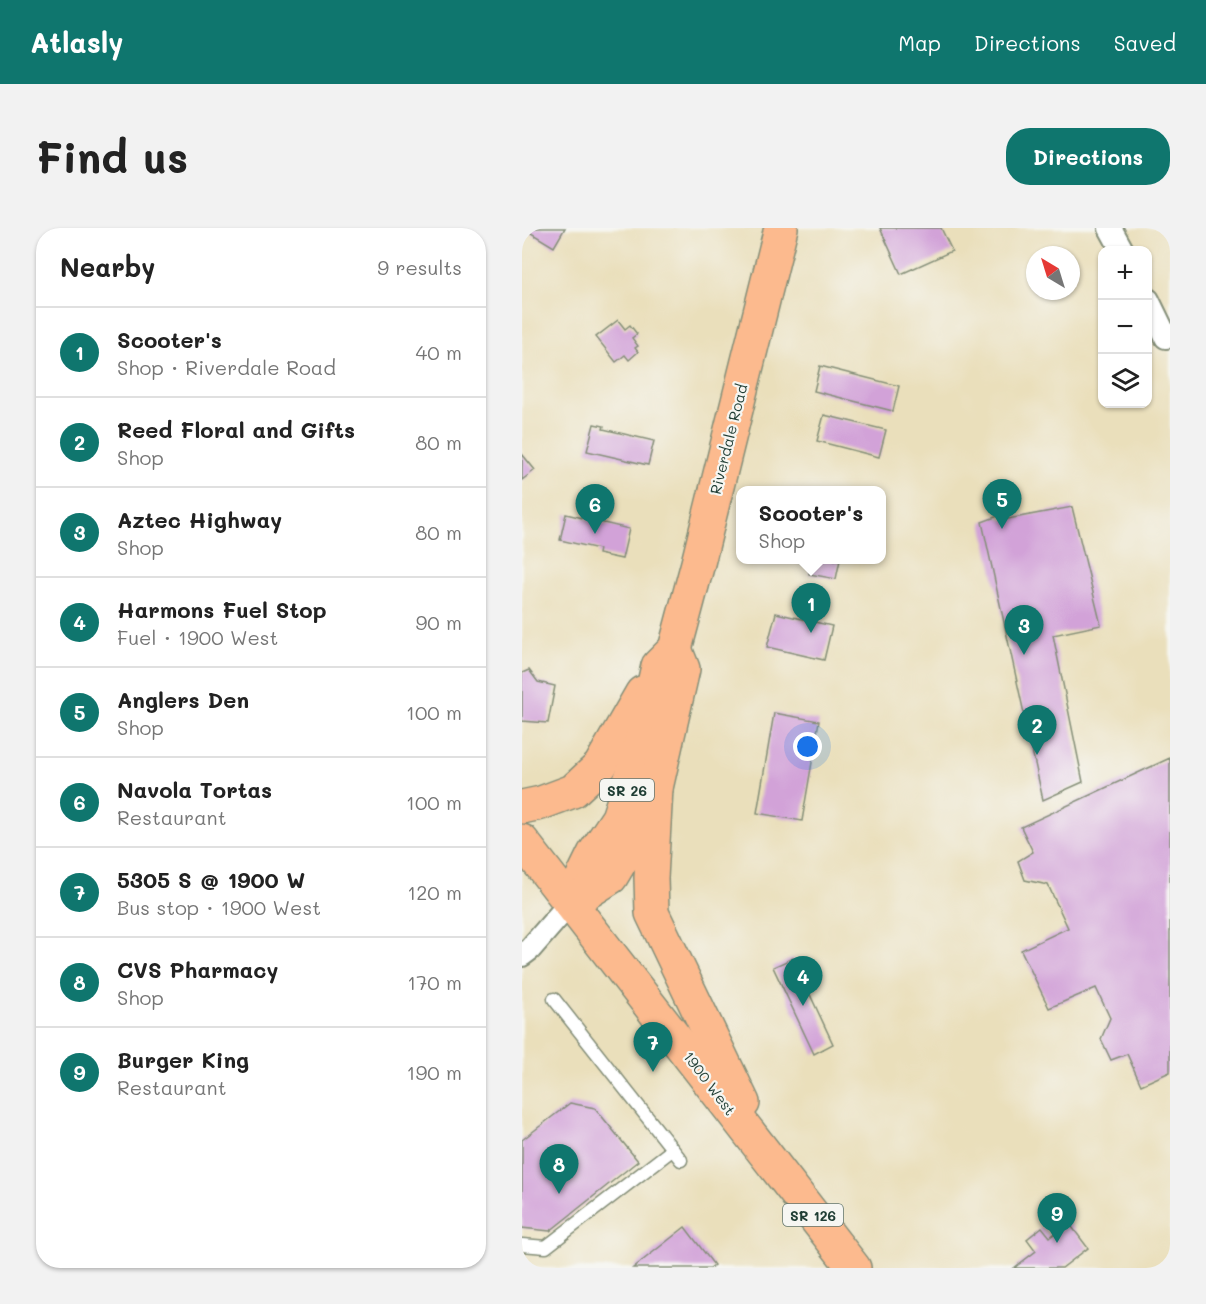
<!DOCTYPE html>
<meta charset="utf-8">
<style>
body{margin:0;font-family:Mali,sans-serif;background:#f2f2f2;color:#222}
.controls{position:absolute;right:18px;top:18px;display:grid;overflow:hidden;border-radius:12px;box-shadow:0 2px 4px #0004}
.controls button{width:54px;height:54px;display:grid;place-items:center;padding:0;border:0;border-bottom:2px solid #e0e0e0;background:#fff;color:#222;font:30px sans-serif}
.compass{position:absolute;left:504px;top:18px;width:54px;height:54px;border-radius:50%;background:#fff;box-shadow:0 2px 4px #0004;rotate:322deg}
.you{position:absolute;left:286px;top:519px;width:21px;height:21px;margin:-15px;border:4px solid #fff;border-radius:50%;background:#1a73e8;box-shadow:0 0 0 9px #1a73e833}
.badge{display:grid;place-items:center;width:39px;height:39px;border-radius:50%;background:#0f766e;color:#fff;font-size:20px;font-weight:700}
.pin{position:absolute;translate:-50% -50px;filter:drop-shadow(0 2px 3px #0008)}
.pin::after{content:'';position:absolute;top:32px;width:21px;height:18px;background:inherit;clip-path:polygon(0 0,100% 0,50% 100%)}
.popup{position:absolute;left:214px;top:258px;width:150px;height:78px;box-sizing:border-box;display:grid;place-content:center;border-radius:12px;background:#fff;filter:drop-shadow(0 2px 4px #0005);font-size:20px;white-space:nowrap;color:#767676}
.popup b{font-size:22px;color:#222}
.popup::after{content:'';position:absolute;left:50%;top:100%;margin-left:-12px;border:12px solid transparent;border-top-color:#fff}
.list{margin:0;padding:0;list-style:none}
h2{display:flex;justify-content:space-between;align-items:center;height:78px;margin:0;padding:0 24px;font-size:26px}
h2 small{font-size:20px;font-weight:400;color:#767676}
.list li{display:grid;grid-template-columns:39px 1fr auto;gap:18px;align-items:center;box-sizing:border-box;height:90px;padding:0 24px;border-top:2px solid #e0e0e0}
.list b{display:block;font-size:22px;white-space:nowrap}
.list p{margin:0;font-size:20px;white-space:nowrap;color:#767676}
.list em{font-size:20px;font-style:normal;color:#767676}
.icon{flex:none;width:33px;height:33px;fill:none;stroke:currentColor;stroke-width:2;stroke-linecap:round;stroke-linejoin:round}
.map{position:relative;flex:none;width:648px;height:1040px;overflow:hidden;border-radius:24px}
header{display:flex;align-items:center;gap:36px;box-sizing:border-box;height:84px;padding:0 30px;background:#0f766e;color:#fff}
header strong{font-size:28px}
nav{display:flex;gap:33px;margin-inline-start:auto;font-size:21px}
.intro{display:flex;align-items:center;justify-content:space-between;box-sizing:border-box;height:144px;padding:0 36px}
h1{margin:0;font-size:42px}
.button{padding:15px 27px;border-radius:24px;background:#0f766e;color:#fff;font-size:21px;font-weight:700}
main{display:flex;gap:36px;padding:0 36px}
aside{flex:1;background:#fff;border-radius:24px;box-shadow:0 2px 4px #0004}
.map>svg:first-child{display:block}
</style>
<header>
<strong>Atlasly</strong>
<nav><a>Map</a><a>Directions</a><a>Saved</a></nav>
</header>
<div class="intro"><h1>Find us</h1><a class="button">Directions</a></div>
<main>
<aside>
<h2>Nearby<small>9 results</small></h2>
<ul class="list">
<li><span class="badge">1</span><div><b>Scooter's</b><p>Shop · Riverdale Road</p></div><em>40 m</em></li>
<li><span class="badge">2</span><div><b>Reed Floral and Gifts</b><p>Shop</p></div><em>80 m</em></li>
<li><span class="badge">3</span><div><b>Aztec Highway</b><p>Shop</p></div><em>80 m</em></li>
<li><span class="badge">4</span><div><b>Harmons Fuel Stop</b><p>Fuel · 1900 West</p></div><em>90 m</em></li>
<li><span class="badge">5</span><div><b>Anglers Den</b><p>Shop</p></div><em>100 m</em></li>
<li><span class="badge">6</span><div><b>Navola Tortas</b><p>Restaurant</p></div><em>100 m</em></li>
<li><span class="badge">7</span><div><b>5305 S @ 1900 W</b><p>Bus stop · 1900 West</p></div><em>120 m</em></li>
<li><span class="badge">8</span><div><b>CVS Pharmacy</b><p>Shop</p></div><em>170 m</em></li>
<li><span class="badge">9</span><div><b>Burger King</b><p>Restaurant</p></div><em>190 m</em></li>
</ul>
</aside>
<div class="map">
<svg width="648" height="1040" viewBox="0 0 648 1040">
<rect width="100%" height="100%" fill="#f6f6f2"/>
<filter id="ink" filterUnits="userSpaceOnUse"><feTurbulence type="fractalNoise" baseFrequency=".0167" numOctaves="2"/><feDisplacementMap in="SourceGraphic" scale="12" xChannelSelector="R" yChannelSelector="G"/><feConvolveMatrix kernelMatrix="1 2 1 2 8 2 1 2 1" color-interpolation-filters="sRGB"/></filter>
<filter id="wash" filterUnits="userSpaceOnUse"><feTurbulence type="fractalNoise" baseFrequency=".008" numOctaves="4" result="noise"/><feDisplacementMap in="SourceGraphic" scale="24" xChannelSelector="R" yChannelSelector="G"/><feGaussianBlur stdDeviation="1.35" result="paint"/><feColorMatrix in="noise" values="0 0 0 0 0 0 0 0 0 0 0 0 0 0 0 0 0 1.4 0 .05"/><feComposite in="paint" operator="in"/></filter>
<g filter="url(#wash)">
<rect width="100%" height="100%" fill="#eadfbb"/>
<g id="blocks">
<g fill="#d2a2d8">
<path d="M 5,0 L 43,0 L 32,19 L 4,2 Z"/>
<path d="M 358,0 L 419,0 L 430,23 L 379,46 Z"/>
<path d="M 96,92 L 103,101 L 108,97 L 115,106 L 110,110 L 116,118 L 113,120 L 116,124 L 107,132 L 103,127 L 94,134 L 74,109 Z"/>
<path d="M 298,138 L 377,158 L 371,183 L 292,163 Z"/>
<path d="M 302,187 L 364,202 L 357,229 L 295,213 Z"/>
<path d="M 72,196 L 82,198 L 81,201 L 132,213 L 126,237 L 65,223 Z"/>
<path d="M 0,226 L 13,242 L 0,252 Z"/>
<path d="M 550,279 L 579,397 L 531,407 L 561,554 L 521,572 L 460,294 L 476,288 L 481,292 Z"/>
<path d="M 44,286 L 107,301 L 100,331 L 76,326 L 77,321 L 38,312 Z"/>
<path d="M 290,332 L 318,332 L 314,351 L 287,346 Z"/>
<path d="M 254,385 L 310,398 L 302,432 L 245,419 Z"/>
<path d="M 7,442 L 16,454 L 33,458 L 26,495 L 0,493 L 0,445 Z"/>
<path d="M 252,485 L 297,493 L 280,593 L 235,585 Z"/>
<path d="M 648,530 L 648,844 L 619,857 L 605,826 L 589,832 L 579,811 L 588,790 L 574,760 L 527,780 L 499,722 L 546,700 L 526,657 L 503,652 L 496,633 L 511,624 L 499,599 Z"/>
<path d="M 271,730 L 311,816 L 292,826 L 251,739 Z"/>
<path d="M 48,875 L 73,880 L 116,933 L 28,1003 L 0,1000 L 0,912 Z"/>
<path d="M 547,995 L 566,1020 L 540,1040 L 492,1040 L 514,1023 L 505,1011 L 520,999 L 528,1009 Z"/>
<path d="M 163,999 L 192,1037 L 188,1040 L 111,1040 Z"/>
</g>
</g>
</g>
<g filter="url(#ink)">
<use href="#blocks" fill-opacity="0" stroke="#848e78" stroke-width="1.5"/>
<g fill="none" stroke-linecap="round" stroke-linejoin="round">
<defs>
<g id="service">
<path d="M 32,771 L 159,932"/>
<path d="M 0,1017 L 24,1019 L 150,922"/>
</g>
<g id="minor">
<path d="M 588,0 L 600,22"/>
<path d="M 626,72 L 644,109"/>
<path d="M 0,727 L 8,721 L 48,675"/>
</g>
<g id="primary">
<path d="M 134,560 L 129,650 L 130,685 L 221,875"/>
<path d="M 0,579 L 19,575 L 51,563 L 78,538 L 120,465"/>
<path d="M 0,613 L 332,1040"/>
<path d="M 48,675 L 72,626 L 96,590 L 115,532 L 136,438 L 153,421 L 176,335 L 259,0"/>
<path d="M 48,675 L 89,649 L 117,602 L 134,560 L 161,441 L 153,421"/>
</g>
</defs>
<use href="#service" stroke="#848e78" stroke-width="15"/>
<use href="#minor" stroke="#848e78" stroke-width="26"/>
<use href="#primary" stroke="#848e78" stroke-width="36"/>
<use href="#service" stroke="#fff" stroke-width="12"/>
<use href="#minor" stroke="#fff" stroke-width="22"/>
<use href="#primary" stroke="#fcba8e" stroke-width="33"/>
</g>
</g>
<g text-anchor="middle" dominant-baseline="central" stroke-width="4.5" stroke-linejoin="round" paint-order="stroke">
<g fill="#f6f6f2" stroke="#60746d" stroke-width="1.5">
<rect x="78" y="551" width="54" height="22" rx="4.5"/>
<rect x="261" y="976" width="60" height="22" rx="4.5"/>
</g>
<g font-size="14" font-weight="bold" fill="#1f3d34">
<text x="105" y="562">SR 26</text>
<text x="291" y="987">SR 126</text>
</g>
<g font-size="15" fill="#1f3d34" stroke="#f6f6f2">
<text transform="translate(206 211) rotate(-76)">Riverdale Road</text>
<text transform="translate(188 855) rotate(53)">1900 West</text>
</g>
</g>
</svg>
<div class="controls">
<button>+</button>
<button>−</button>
<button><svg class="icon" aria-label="layers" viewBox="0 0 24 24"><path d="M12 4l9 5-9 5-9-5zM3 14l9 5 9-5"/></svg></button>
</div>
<svg class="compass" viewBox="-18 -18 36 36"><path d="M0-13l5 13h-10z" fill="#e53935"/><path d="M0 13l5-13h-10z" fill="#767676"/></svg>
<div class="you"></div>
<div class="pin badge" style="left:289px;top:405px">1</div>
<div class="popup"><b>Scooter's</b>Shop</div>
<div class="pin badge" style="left:515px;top:527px">2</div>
<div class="pin badge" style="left:502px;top:427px">3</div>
<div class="pin badge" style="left:281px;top:778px">4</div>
<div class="pin badge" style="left:480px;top:301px">5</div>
<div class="pin badge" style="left:73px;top:306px">6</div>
<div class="pin badge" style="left:131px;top:844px">7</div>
<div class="pin badge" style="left:37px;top:966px">8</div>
<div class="pin badge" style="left:535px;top:1015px">9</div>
</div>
</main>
